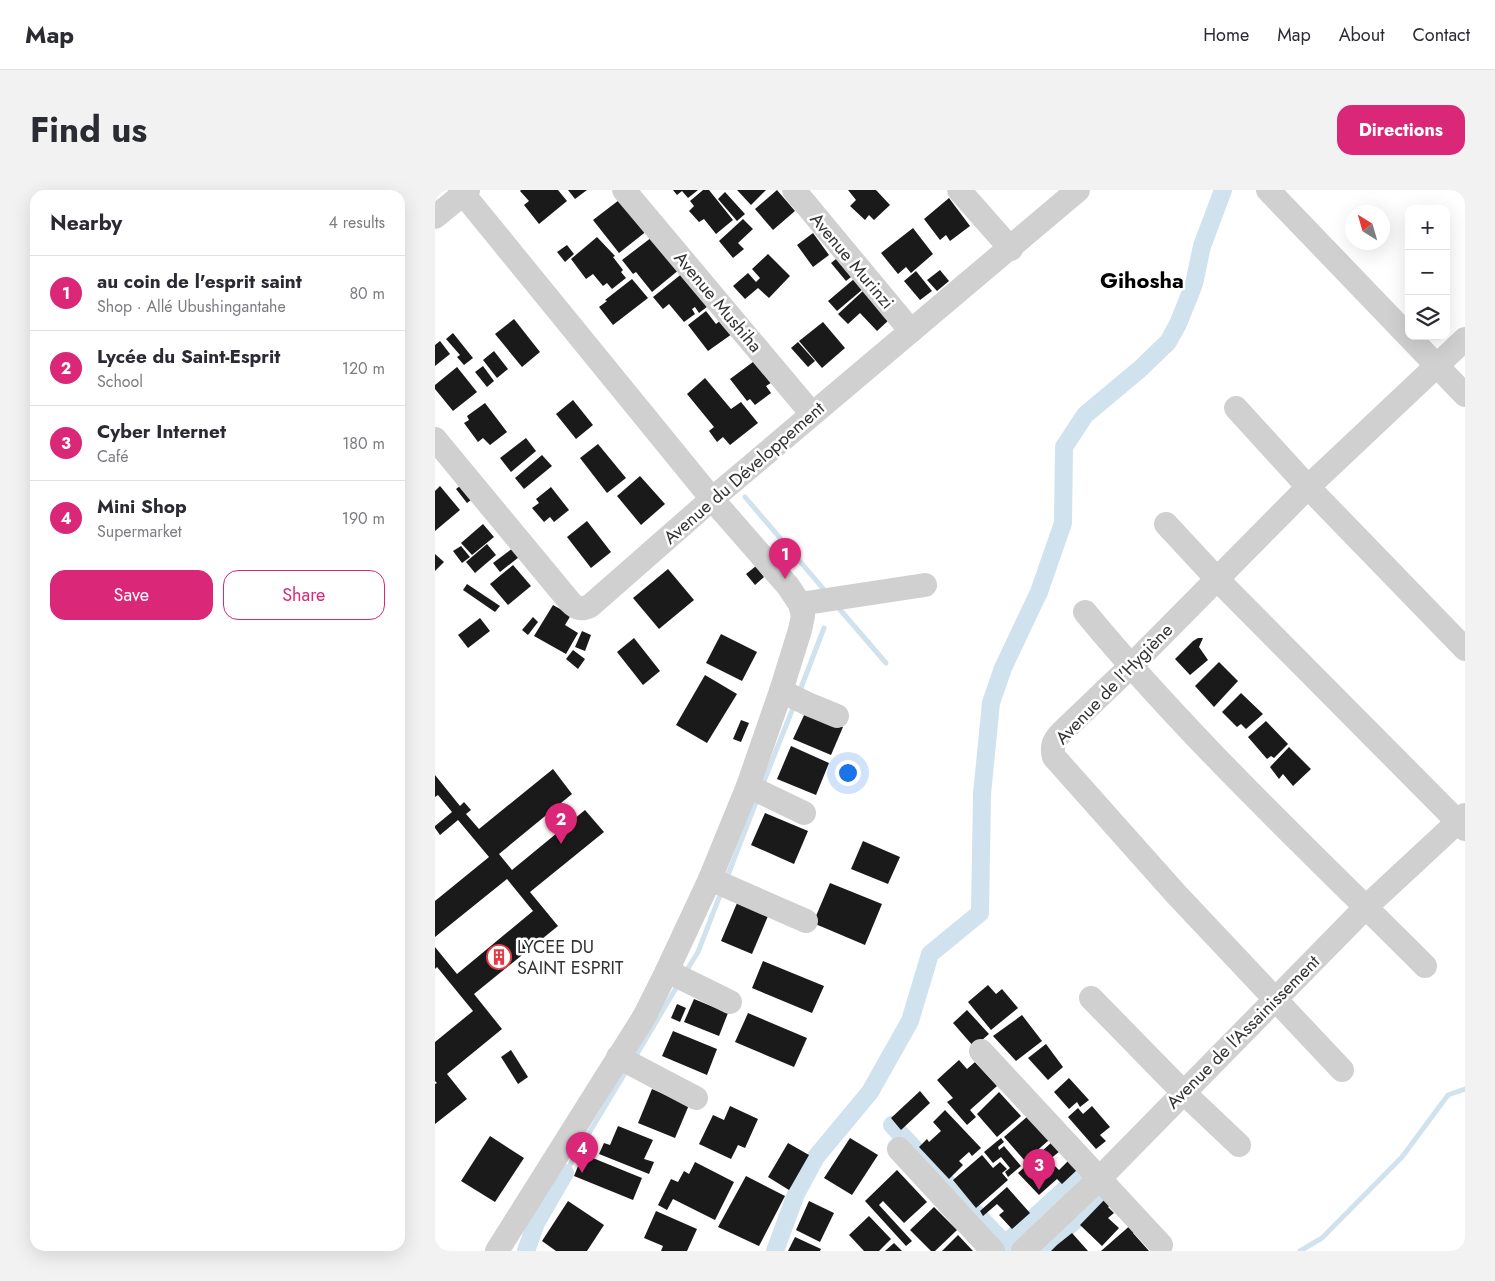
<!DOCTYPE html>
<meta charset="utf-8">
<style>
body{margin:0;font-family:Jost,sans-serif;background:#f2f2f3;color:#2b2b33}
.controls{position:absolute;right:15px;top:15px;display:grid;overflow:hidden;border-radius:10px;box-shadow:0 5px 20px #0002}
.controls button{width:45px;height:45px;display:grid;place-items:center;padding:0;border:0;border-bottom:1px solid #e1e1e2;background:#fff;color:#2b2b33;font:25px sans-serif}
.compass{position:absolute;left:910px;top:15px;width:45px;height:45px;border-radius:50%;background:#fff;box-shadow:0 5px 20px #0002;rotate:323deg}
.you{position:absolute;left:412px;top:582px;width:18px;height:18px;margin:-12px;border:4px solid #fff;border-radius:50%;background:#1a73e8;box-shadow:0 0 0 8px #1a73e833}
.badge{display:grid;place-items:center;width:32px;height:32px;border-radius:50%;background:#db2777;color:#fff;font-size:16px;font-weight:700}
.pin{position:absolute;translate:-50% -41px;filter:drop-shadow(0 1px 2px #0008)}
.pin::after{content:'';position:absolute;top:26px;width:18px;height:15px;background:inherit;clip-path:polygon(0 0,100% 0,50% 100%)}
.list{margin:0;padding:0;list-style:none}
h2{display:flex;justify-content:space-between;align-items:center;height:65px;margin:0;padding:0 20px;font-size:21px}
h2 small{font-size:16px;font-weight:400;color:#7c7c81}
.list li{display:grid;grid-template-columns:32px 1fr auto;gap:15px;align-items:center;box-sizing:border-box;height:75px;padding:0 20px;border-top:1px solid #e1e1e2}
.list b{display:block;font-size:19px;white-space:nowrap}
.list p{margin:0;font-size:16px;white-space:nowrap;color:#7c7c81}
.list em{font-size:16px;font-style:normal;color:#7c7c81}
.actions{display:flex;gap:10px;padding:15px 20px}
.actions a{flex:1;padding:11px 0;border:1px solid #db2777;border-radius:15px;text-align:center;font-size:18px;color:#db2777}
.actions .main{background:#db2777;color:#fff}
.icon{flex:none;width:28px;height:28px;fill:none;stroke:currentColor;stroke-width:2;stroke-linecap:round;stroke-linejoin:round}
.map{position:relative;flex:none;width:1030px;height:1061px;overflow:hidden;border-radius:15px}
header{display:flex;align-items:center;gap:30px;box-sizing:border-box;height:70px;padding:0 25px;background:#fff;border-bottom:1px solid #e1e1e2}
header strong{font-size:24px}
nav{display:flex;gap:28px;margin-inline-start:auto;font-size:18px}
.intro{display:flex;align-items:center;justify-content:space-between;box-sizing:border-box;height:120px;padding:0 30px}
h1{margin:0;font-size:35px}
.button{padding:12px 22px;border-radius:15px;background:#db2777;color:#fff;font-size:18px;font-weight:700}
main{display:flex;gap:30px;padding:0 30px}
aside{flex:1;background:#fff;border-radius:15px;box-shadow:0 5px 20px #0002}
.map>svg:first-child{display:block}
</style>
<header>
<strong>Map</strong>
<nav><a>Home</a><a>Map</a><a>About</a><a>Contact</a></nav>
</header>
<div class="intro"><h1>Find us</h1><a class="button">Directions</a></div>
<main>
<aside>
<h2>Nearby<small>4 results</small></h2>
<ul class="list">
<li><span class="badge">1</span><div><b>au coin de l'esprit saint</b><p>Shop · Allé Ubushingantahe</p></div><em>80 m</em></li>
<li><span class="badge">2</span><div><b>Lycée du Saint-Esprit</b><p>School</p></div><em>120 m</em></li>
<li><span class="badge">3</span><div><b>Cyber Internet</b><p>Café</p></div><em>180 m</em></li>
<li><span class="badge">4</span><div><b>Mini Shop</b><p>Supermarket</p></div><em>190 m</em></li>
</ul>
<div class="actions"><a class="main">Save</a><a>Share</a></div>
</aside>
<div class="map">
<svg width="1030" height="1061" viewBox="0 0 1030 1061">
<rect width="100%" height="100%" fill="#fff"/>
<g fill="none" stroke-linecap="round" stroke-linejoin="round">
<g stroke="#cfe2ee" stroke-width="5">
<path d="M 310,307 L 391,402"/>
<path d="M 401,415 L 451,473"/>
<path d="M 364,503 L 389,438"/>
<path d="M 327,596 L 360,513"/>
<path d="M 291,690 L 323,607"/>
<path d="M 250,783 L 263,762 L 287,700"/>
<path d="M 199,869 L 244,793"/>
<path d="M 130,983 L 193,878"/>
<path d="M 865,1061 L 887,1048 L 967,967 L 1013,905 L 1030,899"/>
</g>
<g stroke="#cfe2ee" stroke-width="18">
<path d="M 457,935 L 570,1054 L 647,984"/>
<path d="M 91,1061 L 101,1033 L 130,983"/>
<path d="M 340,1061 L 361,1004 L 381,967 L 435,902 L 475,831 L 495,764 L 545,723 L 547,604 L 556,513 L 568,478 L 604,402 L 628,333 L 629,257 L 650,225 L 705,179 L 733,152 L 743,134 L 759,94 L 767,56 L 788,0"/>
<path d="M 606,1061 L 672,1002"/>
</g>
</g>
<g fill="#1a1a1a">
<path d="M 86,0 L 123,0 L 132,11 L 104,34 L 89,15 L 94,11 L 85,1 Z"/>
<path d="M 133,0 L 152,0 L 140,9 Z"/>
<path d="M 238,0 L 263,0 L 253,8 L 247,1 L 242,5 Z"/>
<path d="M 268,0 L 274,0 L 298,30 L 281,44 L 269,29 L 264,32 L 254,21 L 259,16 L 255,11 Z"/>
<path d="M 302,0 L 331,0 L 316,15 Z"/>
<path d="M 342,0 L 360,21 L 338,40 L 320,19 Z"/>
<path d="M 413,0 L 441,0 L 455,15 L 439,30 L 434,25 L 430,30 L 415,16 L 421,10 Z"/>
<path d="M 290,2 L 310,24 L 302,31 L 283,9 Z"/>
<path d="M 188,7 L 213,40 L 184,63 L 158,30 Z"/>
<path d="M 514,8 L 535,36 L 515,51 L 511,45 L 505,50 L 489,29 Z"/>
<path d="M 308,29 L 318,39 L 303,53 L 309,59 L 298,68 L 284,51 Z"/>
<path d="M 478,38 L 498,64 L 476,83 L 471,77 L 463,84 L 446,63 Z"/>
<path d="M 378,43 L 394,65 L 378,77 L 362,55 Z"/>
<path d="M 221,44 L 245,79 L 217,102 L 201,82 L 198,84 L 187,70 Z"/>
<path d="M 162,47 L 180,66 L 178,67 L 188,80 L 186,82 L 191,88 L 177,99 L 172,93 L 168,96 L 158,84 L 151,89 L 136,69 Z"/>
<path d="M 132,55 L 139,64 L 130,72 L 122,62 Z"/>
<path d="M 333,64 L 355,86 L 334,108 L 323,98 L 310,109 L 298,96 L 313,83 L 321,92 L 325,88 L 317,79 Z"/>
<path d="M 406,65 L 421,83 L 411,91 L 396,73 Z"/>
<path d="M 505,80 L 514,91 L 502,101 L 492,90 Z"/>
<path d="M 481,81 L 497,101 L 485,110 L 469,91 Z"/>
<path d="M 249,82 L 277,113 L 264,123 L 260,117 L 257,119 L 260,124 L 249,132 L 234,114 L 228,119 L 218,107 Z"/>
<path d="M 197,89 L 213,108 L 178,135 L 164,117 L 172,111 L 170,110 Z"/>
<path d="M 419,89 L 428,99 L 402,121 L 393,111 Z"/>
<path d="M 429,100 L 455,129 L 442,141 L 425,123 L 413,134 L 403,124 Z"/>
<path d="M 271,121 L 281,134 L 286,130 L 297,144 L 273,161 L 253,135 Z"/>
<path d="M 79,129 L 105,162 L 87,177 L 60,144 Z"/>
<path d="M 388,132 L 410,158 L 387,178 L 364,151 Z"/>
<path d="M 18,143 L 38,168 L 29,175 L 22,167 L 25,165 L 11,149 Z"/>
<path d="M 5,151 L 15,164 L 0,176 L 0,155 Z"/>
<path d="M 363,152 L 380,171 L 373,177 L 356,158 Z"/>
<path d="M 59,161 L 73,179 L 62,188 L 48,170 Z"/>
<path d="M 322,169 L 339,191 L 331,196 L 336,203 L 320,215 L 315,209 L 312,211 L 295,189 Z"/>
<path d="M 48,176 L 59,191 L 52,197 L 40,182 Z"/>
<path d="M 22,177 L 42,202 L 18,221 L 0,199 L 0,195 Z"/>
<path d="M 270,188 L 296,219 L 306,212 L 323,233 L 295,255 L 288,247 L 282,252 L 274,241 L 279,237 L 252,204 Z"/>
<path d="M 138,210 L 158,235 L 141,249 L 121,224 Z"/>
<path d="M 50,213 L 72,242 L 55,255 L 48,248 L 43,252 L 29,233 L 34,230 L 32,226 Z"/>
<path d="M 91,248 L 101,261 L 76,282 L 65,268 Z"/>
<path d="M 163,254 L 191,288 L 172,303 L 145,268 Z"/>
<path d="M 107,265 L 117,276 L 89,299 L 80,288 Z"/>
<path d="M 205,286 L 230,314 L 206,335 L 182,306 Z"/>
<path d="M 29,293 L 40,307 L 32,313 L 21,299 Z"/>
<path d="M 5,296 L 25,320 L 0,341 L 0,301 Z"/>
<path d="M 116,297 L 134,320 L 119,332 L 115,327 L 109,332 L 97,318 L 104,313 L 101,309 Z"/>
<path d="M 152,331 L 176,362 L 156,378 L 132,347 Z"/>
<path d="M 48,334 L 59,347 L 37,365 L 26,353 Z"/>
<path d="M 52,354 L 61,365 L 40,383 L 31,372 Z"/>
<path d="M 26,356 L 35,367 L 27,373 L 18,361 Z"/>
<path d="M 78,358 L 84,367 L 65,382 L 58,373 Z"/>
<path d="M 0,364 L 9,372 L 0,381 Z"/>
<path d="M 78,375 L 96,396 L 73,415 L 55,394 Z"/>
<path d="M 321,376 L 329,387 L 320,395 L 311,384 Z"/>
<path d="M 233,379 L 259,410 L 224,439 L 198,408 Z"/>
<path d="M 32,394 L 65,416 L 60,422 L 28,400 Z"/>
<path d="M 118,415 L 136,425 L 130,435 L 143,443 L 131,464 L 99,446 Z"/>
<path d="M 98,427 L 103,432 L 93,445 L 87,440 Z"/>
<path d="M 45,428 L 55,441 L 33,458 L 23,445 Z"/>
<path d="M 147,441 L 156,445 L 150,461 L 140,457 Z"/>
<path d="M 286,444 L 322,462 L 307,491 L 271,473 Z"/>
<path d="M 199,448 L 225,481 L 208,495 L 182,462 Z"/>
<path d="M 763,448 L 768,448 L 764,457 L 773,470 L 755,485 L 740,469 L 758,451 Z"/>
<path d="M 138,460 L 150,469 L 143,479 L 131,469 Z"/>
<path d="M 784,472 L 803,491 L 779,517 L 760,496 Z"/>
<path d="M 270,485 L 302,504 L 272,553 L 241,535 Z"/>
<path d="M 806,503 L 828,524 L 811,539 L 806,534 L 802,537 L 787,522 Z"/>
<path d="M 371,521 L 408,537 L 396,565 L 358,549 Z"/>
<path d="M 306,530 L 314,533 L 306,552 L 298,549 Z"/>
<path d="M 831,531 L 853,554 L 839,568 L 836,566 L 832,569 L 813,547 Z"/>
<path d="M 356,556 L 394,573 L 381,605 L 342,589 Z"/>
<path d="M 854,557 L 876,579 L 858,596 L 848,584 L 844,589 L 835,577 Z"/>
<path d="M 118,579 L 137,604 L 64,664 L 77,680 L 150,620 L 169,642 L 95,702 L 123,736 L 39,804 L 67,839 L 12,884 L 32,909 L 0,934 L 0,894 L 2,893 L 0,891 L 0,852 L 38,821 L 2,777 L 0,779 L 0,757 L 22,784 L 98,721 L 72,689 L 0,747 L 0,711 L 54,667 L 23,630 L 5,645 L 0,638 L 0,636 L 17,622 L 3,605 L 0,607 L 0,585 L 25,616 L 29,612 L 36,620 L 31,624 L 44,639 Z"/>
<path d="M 330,623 L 373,641 L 359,674 L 316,655 Z"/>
<path d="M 428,651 L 465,667 L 453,694 L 416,679 Z"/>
<path d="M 395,693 L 447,714 L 430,755 L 378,733 Z"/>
<path d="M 302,713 L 333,726 L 317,764 L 286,751 Z"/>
<path d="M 328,771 L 389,796 L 377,823 L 317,798 Z"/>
<path d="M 553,795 L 561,804 L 567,799 L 583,818 L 556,840 L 533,812 Z"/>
<path d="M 259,809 L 293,823 L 284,846 L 249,832 Z"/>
<path d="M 242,814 L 251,818 L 245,832 L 236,828 Z"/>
<path d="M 532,820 L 554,844 L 539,857 L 518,833 Z"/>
<path d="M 313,823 L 372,848 L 359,877 L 300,852 Z"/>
<path d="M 587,825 L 607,851 L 581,871 L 558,846 Z"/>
<path d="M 238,841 L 282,859 L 272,885 L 227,866 Z"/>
<path d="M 611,854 L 628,877 L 613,890 L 593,868 Z"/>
<path d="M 76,860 L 93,887 L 83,894 L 66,867 Z"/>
<path d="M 524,870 L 532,879 L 540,872 L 562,896 L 535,920 L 541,927 L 532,935 L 512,912 L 518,908 L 502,890 Z"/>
<path d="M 634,888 L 654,910 L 645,917 L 642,912 L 634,919 L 619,902 Z"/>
<path d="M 217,899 L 254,915 L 240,948 L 203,933 Z"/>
<path d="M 485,901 L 495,913 L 466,940 L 456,928 Z"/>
<path d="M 564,902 L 586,926 L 562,947 L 542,924 Z"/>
<path d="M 295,916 L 323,929 L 310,958 L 303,955 L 296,969 L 264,954 L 278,925 L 289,930 Z"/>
<path d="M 657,916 L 675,937 L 665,945 L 671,951 L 661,959 L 633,927 L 643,918 L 648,924 Z"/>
<path d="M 510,920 L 546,958 L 537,966 L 534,962 L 524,971 L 528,975 L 514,989 L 484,957 L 492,949 L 494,952 L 506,941 L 498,932 Z"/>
<path d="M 593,926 L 614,950 L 590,971 L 569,947 Z"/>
<path d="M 183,936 L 218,950 L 209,969 L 219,972 L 214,984 L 164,964 L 169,953 L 175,955 Z"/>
<path d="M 55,946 L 89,968 L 60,1012 L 26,991 Z"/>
<path d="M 415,948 L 443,965 L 417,1005 L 389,988 Z"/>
<path d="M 566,948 L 569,952 L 563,957 L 564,960 L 569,956 L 586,976 L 573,987 L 570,982 L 575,978 L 566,967 L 558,973 L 549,962 Z"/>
<path d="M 617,952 L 625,961 L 614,970 L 624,980 L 634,970 L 643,979 L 627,994 L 622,989 L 604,1005 L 583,983 Z"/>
<path d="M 353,953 L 374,965 L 354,1000 L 333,987 Z"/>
<path d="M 148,964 L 207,988 L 198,1010 L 139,986 Z"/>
<path d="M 547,965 L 558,978 L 565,972 L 572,979 L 567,983 L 573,990 L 541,1018 L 518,990 Z"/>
<path d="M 260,972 L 299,992 L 280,1030 L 238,1009 L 232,1020 L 223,1015 L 236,989 L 243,992 L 249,981 L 254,984 Z"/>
<path d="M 462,980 L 492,1012 L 469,1033 L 448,1011 L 444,1015 L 477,1051 L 471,1056 L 430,1011 Z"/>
<path d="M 311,986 L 350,1006 L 324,1056 L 283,1037 Z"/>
<path d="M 572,997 L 595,1023 L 577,1039 L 564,1025 L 569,1021 L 562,1014 L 548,1026 L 545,1021 Z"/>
<path d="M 673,1006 L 679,1012 L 673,1017 L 679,1023 L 673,1028 L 684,1038 L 667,1056 L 645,1035 Z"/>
<path d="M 133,1011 L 169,1035 L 152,1061 L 121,1061 L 107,1051 Z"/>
<path d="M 374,1011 L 399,1023 L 385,1052 L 361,1040 Z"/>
<path d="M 499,1017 L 522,1040 L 500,1061 L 496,1061 L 475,1040 Z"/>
<path d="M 221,1021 L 262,1039 L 252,1061 L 226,1061 L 228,1056 L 209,1048 Z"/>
<path d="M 434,1026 L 456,1049 L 444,1061 L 429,1061 L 414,1045 Z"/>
<path d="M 698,1033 L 703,1039 L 698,1043 L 714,1061 L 666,1061 Z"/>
<path d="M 637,1043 L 653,1061 L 616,1061 L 622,1055 Z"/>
<path d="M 523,1045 L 538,1061 L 507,1061 Z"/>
<path d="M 360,1047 L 386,1059 L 385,1061 L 353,1061 Z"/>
<path d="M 459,1053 L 467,1061 L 450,1061 Z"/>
</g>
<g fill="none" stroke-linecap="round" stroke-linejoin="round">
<g stroke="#d0d0d0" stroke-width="24">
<path d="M 25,0 L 277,309 L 353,396 L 365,414 L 368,426 L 365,440 L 346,501 L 313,596 L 275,689 L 232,781 L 209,827 L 62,1061"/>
<path d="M 189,0 L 377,224"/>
<path d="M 359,0 L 476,141"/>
<path d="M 524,0 L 576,59"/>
<path d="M 833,0 L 1030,205"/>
<path d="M 0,27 L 33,0"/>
<path d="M 801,218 L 873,297 L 1030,459"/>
<path d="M 0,249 L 135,412 C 142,419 146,420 155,416 L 277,309 L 643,0"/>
<path d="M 731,334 L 782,389 L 1030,639"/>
<path d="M 365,414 L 490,395"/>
<path d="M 650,422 C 754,548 874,660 990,776"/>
<path d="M 346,501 L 373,514 L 402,526"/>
<path d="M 313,596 L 369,623"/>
<path d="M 275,689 L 371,731"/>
<path d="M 232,781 L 295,812"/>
<path d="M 656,808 L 748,902 L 804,955"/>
<path d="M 546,861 L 726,1055"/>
<path d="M 183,867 L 261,908"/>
<path d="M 907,880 L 741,704 L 619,567 C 616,556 619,550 627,542 L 695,477 L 873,297 L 1030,149"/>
<path d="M 464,959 L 558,1061"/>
<path d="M 588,1061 L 664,989 L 931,717 L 1030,625"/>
</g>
</g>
<defs>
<symbol id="building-ring" viewBox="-11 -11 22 22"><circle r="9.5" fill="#fff" stroke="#e63946" stroke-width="1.5"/><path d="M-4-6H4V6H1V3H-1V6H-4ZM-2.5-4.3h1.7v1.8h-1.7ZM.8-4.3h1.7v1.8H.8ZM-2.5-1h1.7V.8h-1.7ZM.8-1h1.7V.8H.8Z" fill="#e63946"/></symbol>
</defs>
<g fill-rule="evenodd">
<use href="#building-ring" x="50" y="753" width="28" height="28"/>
</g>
<g text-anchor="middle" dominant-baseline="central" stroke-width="5" stroke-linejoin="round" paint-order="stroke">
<g font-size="18" fill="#333" stroke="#fff">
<text transform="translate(417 71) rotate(50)">Avenue Murinzi</text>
<text transform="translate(283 112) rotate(50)">Avenue Mushiha</text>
<text transform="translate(309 283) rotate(-41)">Avenue du Développement</text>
<text transform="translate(679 494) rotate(-46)">Avenue de l'Hygiène</text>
<text transform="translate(808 842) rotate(-45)">Avenue de l'Assainissement</text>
</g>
<g font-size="18" fill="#333" stroke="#fff" text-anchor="start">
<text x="82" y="757">LYCEE DU<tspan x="82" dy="21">SAINT ESPRIT</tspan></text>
</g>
<g font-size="22" font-weight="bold" fill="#000" stroke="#fff">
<text x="707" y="90">Gihosha</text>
</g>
</g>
</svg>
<div class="controls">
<button>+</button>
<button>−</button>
<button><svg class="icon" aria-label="layers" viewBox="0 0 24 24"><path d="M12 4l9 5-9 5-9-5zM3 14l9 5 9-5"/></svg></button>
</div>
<svg class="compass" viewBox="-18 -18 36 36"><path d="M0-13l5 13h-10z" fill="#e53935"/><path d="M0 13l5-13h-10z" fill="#7c7c81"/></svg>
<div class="you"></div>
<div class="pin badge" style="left:350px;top:389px">1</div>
<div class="pin badge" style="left:126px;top:654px">2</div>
<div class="pin badge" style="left:604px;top:1000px">3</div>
<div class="pin badge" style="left:147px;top:983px">4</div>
</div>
</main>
